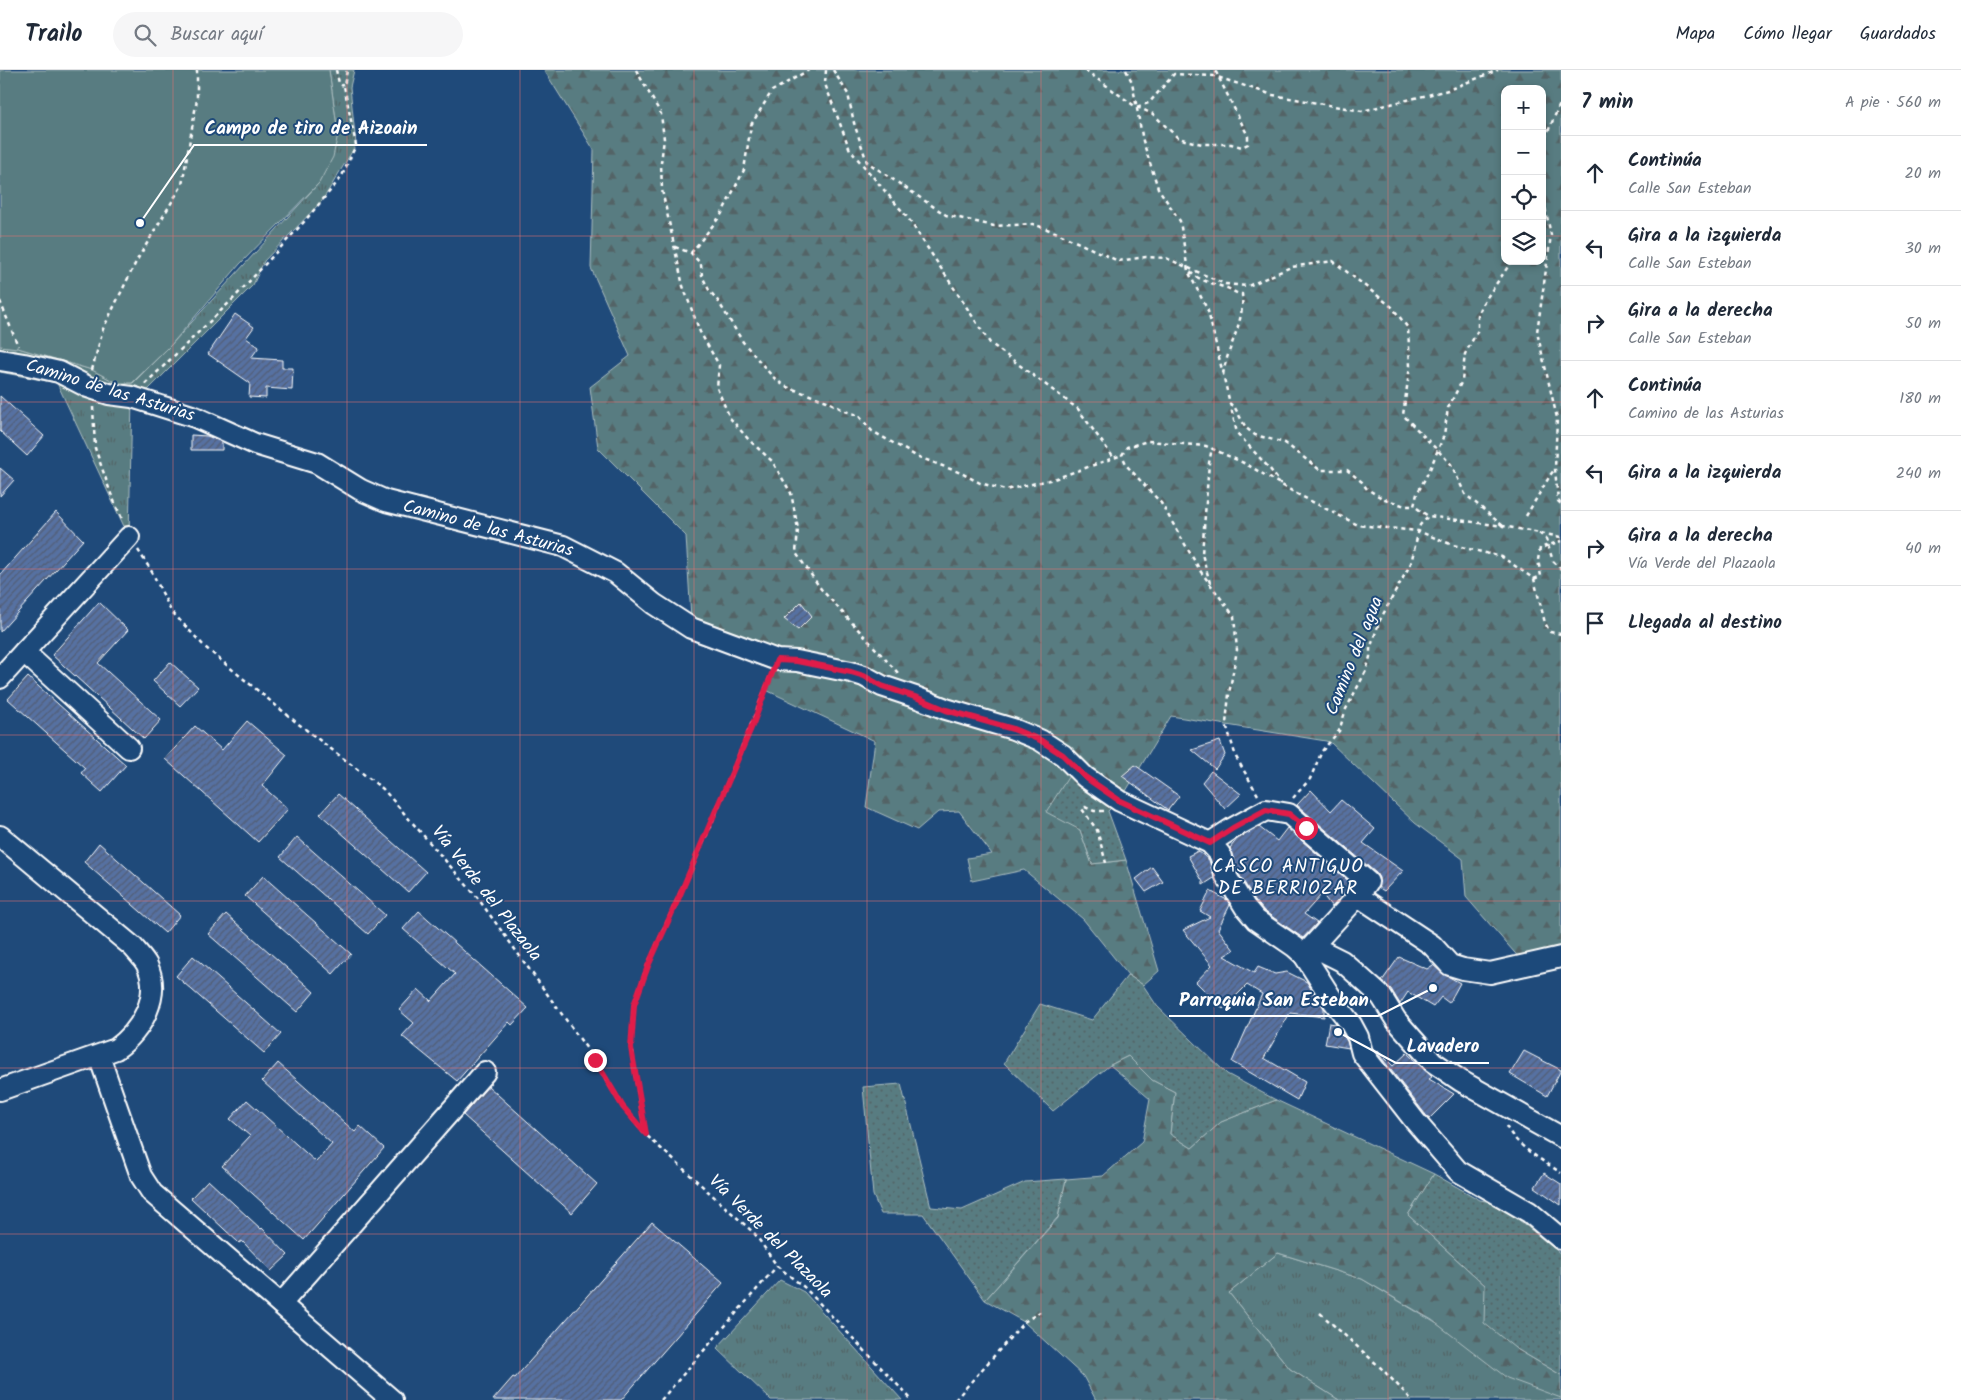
<!DOCTYPE html>
<html lang="es">
<meta charset="utf-8">
<style>
body{margin:0;font-family:Kalam,sans-serif;background:#f6f6f7;color:#1f2937}
.controls{position:absolute;right:15px;top:15px;display:grid;overflow:hidden;border-radius:10px;box-shadow:0 2px 8px #0003}
.controls button{width:45px;height:45px;display:grid;place-items:center;padding:0;border:0;border-bottom:1px solid #e0e1e3;background:#fff;color:#1f2937;font:25px sans-serif}
.stop{position:absolute;width:15px;height:15px;margin:-11px;border:4px solid #e11d48;border-radius:50%;background:#fff}
.stop.end{background:#e11d48;border-color:#fff;box-shadow:0 1px 5px #0008}
.list{margin:0;padding:0;list-style:none}
h2{display:flex;justify-content:space-between;align-items:center;height:65px;margin:0;padding:0 20px;font-size:21px}
h2 small{font-size:16px;font-weight:400;color:#747a83}
.list li{display:grid;grid-template-columns:32px 1fr auto;gap:15px;align-items:center;box-sizing:border-box;height:75px;padding:0 20px;border-top:1px solid #e0e1e3}
.list b{display:block;font-size:19px;white-space:nowrap}
.list p{margin:0;font-size:16px;white-space:nowrap;color:#747a83}
.list em{font-size:16px;font-style:normal;color:#747a83}
.icon{flex:none;width:28px;height:28px;fill:none;stroke:currentColor;stroke-width:2;stroke-linecap:round;stroke-linejoin:round}
.map{position:relative;flex:none;width:1561px;height:1330px;overflow:hidden}
header{display:flex;align-items:center;gap:30px;box-sizing:border-box;height:70px;padding:0 25px;background:#fff;border-bottom:1px solid #e0e1e3}
header strong{font-size:24px}
nav{display:flex;gap:28px;margin-inline-start:auto;font-size:18px}
.search{width:350px;height:45px;background:#f6f6f7;display:flex;align-items:center;gap:12px;box-sizing:border-box;padding:0 18px;border-radius:28px;color:#747a83;font-size:19px}
main{display:flex}
aside{flex:1;background:#fff}
.map>svg:first-child{display:block}
</style>
<header>
<strong>Trailo</strong>
<div class="search"><svg class="icon" aria-label="search" viewBox="0 0 24 24"><circle cx="10" cy="10" r="6"/><path d="M15 15l6 6"/></svg>Buscar aquí</div>
<nav><a>Mapa</a><a>Cómo llegar</a><a>Guardados</a></nav>
</header>
<main>
<div class="map">
<svg width="1561" height="1330" viewBox="0 0 1561 1330">
<defs>
<pattern id="grass-tufts" width="24" height="20" patternUnits="userSpaceOnUse" patternTransform="scale(1.25)"><rect width="24" height="20" fill="#597c81"/><path d="M3 7l-1-3M5 7V3M7 7l1-3M15 17l-1-3M17 17v-4M19 17l1-3" fill="none" stroke="#526466"/></pattern>
<pattern id="forest-firs" width="22" height="20" patternUnits="userSpaceOnUse" patternTransform="scale(1.25)"><rect width="22" height="20" fill="#597c81"/><path d="M5 1l3.5 6h-7zM16 11l3.5 6h-7z" fill="#526466"/></pattern>
<pattern id="park-dots" width="8" height="8" patternUnits="userSpaceOnUse" patternTransform="scale(1.25)"><rect width="8" height="8" fill="#597c81"/><path d="M2 2h.1M6 6h.1" fill="none" stroke="#526466" stroke-width="1.8" stroke-linecap="round"/></pattern>
<pattern id="building-hatch" width="6" height="6" patternUnits="userSpaceOnUse" patternTransform="scale(1.25)"><rect width="6" height="6" fill="#5771a2"/><path d="M-1 1l2-2M0 6l6-6M5 7l2-2" fill="none" stroke="#515d73"/></pattern>
</defs>
<rect width="100%" height="100%" fill="#1f4a7a"/>
<filter id="ink" filterUnits="userSpaceOnUse"><feTurbulence type="fractalNoise" baseFrequency=".02" numOctaves="2"/><feDisplacementMap in="SourceGraphic" scale="10" xChannelSelector="R" yChannelSelector="G"/><feConvolveMatrix kernelMatrix="1 2 1 2 8 2 1 2 1" color-interpolation-filters="sRGB"/></filter>
<g filter="url(#ink)">
<g fill="url(#grass-tufts)" stroke="#acbec0">
<path d="M 329,0 L 354,0 L 350,17 L 356,75 L 322,131 L 264,191 L 253,215 L 144,324 L 132,328 L 129,467 L 57,313 L 0,302 L 0,276 L 18,278 L 92,300 L 117,313 L 133,313 L 170,276 L 319,113 L 338,64 Z"/>
<path d="M 1278,1183 L 1362,1209 L 1561,1328 L 1561,1330 L 1339,1330 L 1290,1299 L 1229,1223 Z"/>
<path d="M 780,1210 L 804,1222 L 902,1330 L 771,1330 L 717,1278 Z"/>
</g>
<g fill="url(#forest-firs)" stroke="#acbec0" fill-rule="evenodd">
<path d="M 544,0 L 1561,0 L 1561,880 L 1521,890 L 1466,827 L 1463,789 L 1415,753 L 1331,673 L 1326,671 L 1171,646 L 1120,731 L 1072,701 L 1080,760 L 1092,794 L 1126,790 L 1159,901 L 1143,915 L 1128,905 L 1083,849 L 1024,800 L 972,811 L 967,788 L 992,784 L 959,741 L 938,742 L 917,760 L 866,737 L 875,671 L 766,620 L 777,590 L 691,548 L 686,466 L 598,378 L 590,317 L 630,286 L 591,198 L 594,80 ZM 1505,19 L 1542,19 L 1542,191 L 1505,191 Z"/>
<path d="M 1128,986 L 1152,1010 L 1175,1022 L 1170,1064 L 1192,1078 L 1221,1052 L 1276,1030 L 1434,1104 L 1408,1145 L 1485,1215 L 1515,1278 L 1561,1305 L 1561,1328 L 1507,1308 L 1432,1250 L 1362,1209 L 1278,1183 L 1229,1223 L 1290,1299 L 1339,1330 L 1096,1330 L 1083,1306 L 1024,1252 L 985,1230 L 1058,1148 L 1066,1109 L 1103,1106 L 1142,1072 L 1150,1029 L 1110,995 Z"/>
</g>
<g fill="url(#park-dots)" stroke="#acbec0">
<path d="M 1072,701 L 1118,731 L 1108,741 L 1126,790 L 1092,794 L 1080,760 L 1046,742 Z"/>
<path d="M 1128,905 L 1143,915 L 1157,936 L 1227,1004 L 1276,1030 L 1221,1052 L 1192,1078 L 1170,1064 L 1175,1022 L 1152,1010 L 1128,986 L 1110,995 L 1053,1041 L 1004,993 L 1040,934 L 1092,950 Z"/>
<path d="M 901,1014 L 931,1137 L 962,1140 L 1025,1112 L 1066,1109 L 1058,1147 L 985,1230 L 923,1144 L 881,1144 L 873,1125 L 863,1017 Z"/>
<path d="M 1434,1104 L 1480,1130 L 1498,1133 L 1561,1184 L 1561,1305 L 1515,1278 L 1484,1253 L 1485,1215 L 1408,1145 Z"/>
</g>
<path fill="#597c81" stroke="#acbec0" d="M 0,0 L 329,0 L 338,64 L 333,87 L 319,113 L 240,194 L 170,276 L 132,313 L 117,313 L 92,300 L 18,278 L 0,276 Z"/>
<g fill="url(#building-hatch)" stroke="#fff">
<path d="M 235,244 L 254,257 L 246,268 L 259,277 L 251,288 L 282,290 L 282,298 L 293,298 L 292,320 L 266,318 L 266,328 L 249,327 L 250,313 L 208,284 Z"/>
<path d="M 0,326 L 44,366 L 27,386 L 0,361 Z"/>
<path d="M 191,365 L 207,366 L 222,372 L 222,380 L 191,380 Z"/>
<path d="M 0,398 L 14,410 L 0,426 Z"/>
<path d="M 56,442 L 83,470 L 0,562 L 0,505 Z"/>
<path d="M 99,532 L 128,560 L 98,593 L 161,650 L 144,669 L 52,585 Z"/>
<path d="M 801,532 L 812,546 L 798,560 L 784,549 Z"/>
<path d="M 170,592 L 198,617 L 180,636 L 153,611 Z"/>
<path d="M 28,607 L 126,695 L 102,722 L 81,703 L 85,698 L 8,629 Z"/>
<path d="M 247,651 L 287,685 L 262,716 L 288,739 L 258,772 L 165,689 L 195,656 L 222,680 Z"/>
<path d="M 1220,671 L 1225,685 L 1215,699 L 1192,680 Z"/>
<path d="M 1135,695 L 1179,726 L 1168,740 L 1122,706 Z"/>
<path d="M 1211,701 L 1241,724 L 1225,739 L 1202,712 Z"/>
<path d="M 1311,720 L 1331,741 L 1341,730 L 1375,759 L 1363,773 L 1403,801 L 1384,821 L 1378,817 L 1379,808 L 1376,803 L 1297,735 Z"/>
<path d="M 338,724 L 426,802 L 408,822 L 320,744 Z"/>
<path d="M 1259,757 L 1277,771 L 1287,758 L 1352,814 L 1332,837 L 1322,824 L 1304,844 L 1317,853 L 1303,868 L 1264,841 L 1255,830 L 1237,801 L 1230,778 L 1237,769 Z"/>
<path d="M 297,767 L 385,845 L 368,864 L 280,787 Z"/>
<path d="M 99,773 L 180,845 L 165,863 L 84,792 Z"/>
<path d="M 1198,781 L 1209,790 L 1214,808 L 1203,815 L 1203,812 L 1188,786 Z"/>
<path d="M 1152,797 L 1163,812 L 1146,822 L 1136,809 Z"/>
<path d="M 263,806 L 351,884 L 333,904 L 245,826 Z"/>
<path d="M 1210,821 L 1227,830 L 1230,835 L 1218,859 L 1234,880 L 1224,886 L 1254,903 L 1258,897 L 1275,904 L 1287,902 L 1307,912 L 1311,919 L 1310,922 L 1314,923 L 1324,938 L 1324,947 L 1290,943 L 1264,988 L 1305,1012 L 1297,1030 L 1232,992 L 1262,924 L 1247,915 L 1223,939 L 1196,912 L 1212,895 L 1183,860 L 1210,847 L 1200,841 Z"/>
<path d="M 419,841 L 528,938 L 512,955 L 509,952 L 457,1011 L 402,966 L 414,953 L 399,940 L 418,919 L 431,931 L 455,904 L 403,859 Z"/>
<path d="M 226,844 L 314,922 L 297,942 L 208,864 Z"/>
<path d="M 193,886 L 281,964 L 264,983 L 176,906 Z"/>
<path d="M 1399,887 L 1427,899 L 1433,895 L 1442,903 L 1460,913 L 1449,933 L 1441,927 L 1433,937 L 1408,922 L 1400,934 L 1391,919 L 1382,911 Z"/>
<path d="M 1329,953 L 1336,954 L 1347,971 L 1349,978 L 1325,974 Z"/>
<path d="M 1378,981 L 1393,996 L 1407,983 L 1432,1007 L 1429,1009 L 1454,1024 L 1429,1049 L 1377,982 Z"/>
<path d="M 1524,981 L 1561,1000 L 1547,1026 L 1510,1004 Z"/>
<path d="M 278,993 L 355,1062 L 360,1056 L 384,1078 L 304,1170 L 222,1096 L 250,1066 L 230,1049 L 247,1030 L 316,1092 L 332,1074 L 262,1011 Z"/>
<path d="M 488,1016 L 597,1114 L 572,1143 L 463,1045 Z"/>
<path d="M 1544,1103 L 1561,1114 L 1561,1135 L 1535,1117 Z"/>
<path d="M 208,1110 L 261,1159 L 262,1158 L 288,1185 L 271,1201 L 242,1171 L 239,1173 L 191,1128 Z"/>
<path d="M 652,1152 L 723,1213 L 621,1330 L 493,1330 L 513,1307 L 515,1308 Z"/>
</g>
<g fill="none" stroke-linecap="round" stroke-linejoin="round">
<defs>
<g id="minor">
<path d="M 0,290 L 24,294 L 59,302 L 88,317 L 109,324 L 132,327 L 195,347 L 255,374 L 317,393 L 361,420 L 386,431 L 563,476 L 616,503 L 654,534 L 691,558 L 777,590 L 797,591 L 851,602 L 864,606 L 882,616 L 918,628 L 946,639 L 1013,659 L 1040,670 L 1063,685 L 1085,707 L 1120,731 L 1210,773 L 1220,784 L 1226,806 L 1245,837 L 1256,850 L 1295,877 L 1304,885 L 1334,932 L 1351,954 L 1358,967 L 1362,983 L 1415,1051 L 1458,1101 L 1529,1142 L 1561,1169"/>
<path d="M 24,582 L 129,678"/>
<path d="M 0,608 L 129,467"/>
<path d="M 0,766 L 133,877 C 137,882 144,889 147,895 C 162,926 141,961 116,979 L 0,1020"/>
<path d="M 1210,773 L 1233,758 L 1266,740 L 1289,744 L 1368,812 L 1358,826 L 1304,885"/>
<path d="M 1358,826 L 1432,875 L 1450,895 L 1463,899 L 1490,903 L 1561,887"/>
<path d="M 1310,880 L 1324,882 L 1342,891 L 1381,926 L 1396,950 L 1433,992 L 1461,1011 L 1561,1067"/>
<path d="M 99,986 L 141,1106 L 152,1123 L 392,1330"/>
<path d="M 281,1234 L 485,1002"/>
</g>
</defs>
<use href="#minor" stroke="#fff" stroke-width="24"/>
<g stroke="#fff" stroke-width="2.5" stroke-dasharray="4 4" stroke-linecap="butt">
<path d="M 336,0 L 339,13 L 343,16"/>
<path d="M 636,0 L 661,44 L 664,69 L 661,93 L 662,120 L 683,216 L 700,262 L 719,295 L 717,318 L 730,348 L 749,370 L 772,391 L 791,423 L 798,459 L 796,483 L 821,519 L 898,603"/>
<path d="M 826,0 L 825,14 L 850,80 L 908,148 L 990,273 L 1078,339 L 1113,387"/>
<path d="M 833,0 L 848,24 L 854,53 L 867,92 L 946,145 L 994,156 L 1033,154 L 1055,162 L 1118,191 L 1146,187 L 1166,188 L 1225,214 L 1248,216 L 1291,197 L 1333,191 L 1392,237 L 1408,258 L 1410,296 L 1403,345 L 1451,394 L 1465,424 L 1503,456"/>
<path d="M 1085,0 L 1136,37 L 1149,33 L 1174,4 L 1214,6 L 1273,25 L 1362,41 L 1448,20 L 1498,0"/>
<path d="M 1126,0 L 1132,12 L 1143,71 L 1158,118 L 1180,151 L 1188,201 L 1208,241 L 1237,363 L 1270,399 L 1281,414"/>
<path d="M 1137,37 L 1153,44 L 1177,67 L 1185,70 L 1202,74 L 1231,74 L 1242,77 L 1248,74 L 1248,66 L 1215,0"/>
<path d="M 1542,84 L 1545,68 L 1561,32"/>
<path d="M 1542,123 L 1551,165 L 1537,262 L 1557,348 L 1555,399 L 1558,431 L 1561,434"/>
<path d="M 675,177 L 691,183 L 701,194 L 702,206 L 709,220 L 718,231 L 743,272 L 772,306 L 784,316 L 827,331 L 845,341 L 858,345 L 872,361 L 916,386 L 961,403 L 980,413 L 1005,420 L 1054,409 L 1122,385"/>
<path d="M 691,183 L 721,145 L 744,100 L 751,55 L 772,21 L 809,0"/>
<path d="M 1512,191 L 1483,233 L 1478,246 L 1478,260 L 1465,284 L 1462,311 L 1448,338 L 1444,365 L 1430,399 L 1417,424 L 1414,436 L 1428,446 L 1503,456 L 1561,467"/>
<path d="M 1190,202 C 1200,211 1214,214 1227,218 C 1233,220 1235,224 1242,224 C 1245,253 1227,277 1223,305"/>
<path d="M 0,231 L 18,276"/>
<path d="M 92,300 L 103,259 L 137,190 L 182,115 L 197,29 L 197,0"/>
<path d="M 145,314 L 234,228 L 303,153 L 341,108 L 356,75 L 344,16 L 347,0"/>
<path d="M 1229,333 L 1235,338 L 1246,358 L 1255,365 L 1285,373 L 1320,400 L 1347,400 L 1362,412 L 1367,419 L 1382,428 L 1405,436 L 1414,436"/>
<path d="M 93,337 L 95,378 L 111,424 L 123,451"/>
<path d="M 1526,446 L 1551,404 L 1555,399"/>
<path d="M 1539,463 L 1546,469 L 1553,491 L 1561,499"/>
<path d="M 138,480 L 152,502 L 171,541 L 206,578 L 296,652 L 383,719 L 477,827 L 595,990 L 623,1037 L 645,1064 L 755,1164 L 777,1196 L 804,1217 L 912,1330"/>
<path d="M 1534,509 L 1541,506 L 1538,490 L 1540,478 L 1561,471"/>
<path d="M 1210,513 L 1202,484 L 1209,393 L 1212,378"/>
<path d="M 1258,725 L 1236,687 L 1226,654 L 1229,624 L 1237,580 L 1234,546 L 1201,502 L 1161,433 L 1127,396 L 1122,385 L 1127,377 L 1148,371 L 1206,376 L 1246,394 L 1297,424 L 1358,455 L 1418,461 L 1453,475 L 1502,487 L 1534,509 L 1545,553 L 1550,562 L 1561,564"/>
<path d="M 1293,728 L 1310,709 L 1322,681 L 1339,661 L 1346,639 L 1366,601 L 1370,587 L 1370,579 L 1380,550 L 1411,493 L 1420,455 L 1428,446"/>
<path d="M 1104,741 L 1094,741 L 1085,737 L 1082,739 L 1097,760 L 1106,793"/>
<path d="M 1506,1056 C 1518,1078 1541,1089 1561,1103"/>
<path d="M 645,1063 L 631,978 L 634,935 L 648,895 L 709,759 L 771,605"/>
<path d="M 1320,1243 L 1381,1298 L 1412,1330"/>
<path d="M 661,1330 L 777,1196"/>
<path d="M 955,1330 L 1024,1252 L 1040,1242"/>
</g>
<use href="#minor" stroke="#1f4a7a" stroke-width="20"/>
</g>
</g>
<g fill="none" stroke-linecap="round" stroke-linejoin="round" filter="url(#ink)">
<path stroke="#e11d48" stroke-width="6" d="M 595,990 L 623,1037 L 646,1064 L 631,978 L 634,935 L 648,896 L 679,827 L 754,651 L 777,590 L 797,591 L 851,602 L 864,606 L 882,616 L 918,628 L 946,640 L 1013,659 L 1040,670 L 1063,685 L 1085,707 L 1120,731 L 1210,773 L 1233,758 L 1266,740 L 1289,744 L 1306,758"/>
</g>
<path fill="none" stroke="#e47373" stroke-width="1" stroke-opacity="0.55" d="M 173,0 L 173,1330M 347,0 L 347,1330M 520,0 L 520,1330M 694,0 L 694,1330M 867,0 L 867,1330M 1041,0 L 1041,1330M 1214,0 L 1214,1330M 1388,0 L 1388,1330M 0,166 L 1505,166M 1542,166 L 1561,166M 0,332 L 1561,332M 0,499 L 1561,499M 0,665 L 1561,665M 0,831 L 1561,831M 0,998 L 1561,998M 0,1164 L 1561,1164"/>
<g text-anchor="middle" dominant-baseline="central" stroke-width="4" stroke-linejoin="round" paint-order="stroke">
<g font-size="18" fill="#fff" stroke="#1f4a7a">
<text transform="translate(110 321) rotate(17)">Camino de las Asturias</text>
<text transform="translate(488 459) rotate(15)">Camino de las Asturias</text>
<text transform="translate(1355 586) rotate(-68)">Camino del agua</text>
<text transform="translate(486 824) rotate(52)">Vía Verde del Plazaola</text>
<text transform="translate(770 1167) rotate(45)">Vía Verde del Plazaola</text>
</g>
<g font-size="19" letter-spacing="1" fill="#fff" stroke="#1f4a7a">
<text x="1288" y="797">CASCO ANTIGUO<tspan x="1288" dy="22">DE BERRIOZAR</tspan></text>
</g>
</g>
<path fill="none" stroke="#fff" stroke-width="2" d="M140 153L194 75H427M1433 918L1378 946H1169M1338 962L1396 993H1489"/>
<g fill="#fff" stroke="#1f4a7a" stroke-width="2">
<circle cx="140" cy="153" r="5"/>
<circle cx="1433" cy="918" r="5"/>
<circle cx="1338" cy="962" r="5"/>
</g>
<g font-size="19" text-anchor="middle" font-weight="bold" fill="#fff" stroke="#1f4a7a" stroke-width="4" stroke-linejoin="round" paint-order="stroke">
<text x="311" y="64">Campo de tiro de Aizoain</text>
<text x="1274" y="936">Parroquia San Esteban</text>
<text x="1443" y="982">Lavadero</text>
</g>
</svg>
<div class="controls">
<button>+</button>
<button>−</button>
<button><svg class="icon" aria-label="locate" viewBox="0 0 24 24"><circle cx="12" cy="12" r="6"/><path d="M12 2v4M12 18v4M2 12h4M18 12h4"/></svg></button>
<button><svg class="icon" aria-label="layers" viewBox="0 0 24 24"><path d="M12 4l9 5-9 5-9-5zM3 14l9 5 9-5"/></svg></button>
</div>
<div class="stop" style="left:1306px;top:758px"></div>
<div class="stop end" style="left:595px;top:990px"></div>
</div>
<aside>
<h2>7 min<small>A pie · 560 m</small></h2>
<ul class="list">
<li><svg class="icon" aria-label="ahead" viewBox="0 0 24 24"><path d="M12 20V5M6 11l6-6 6 6"/></svg><div><b>Continúa</b><p>Calle San Esteban</p></div><em>20 m</em></li>
<li><svg class="icon" aria-label="left" viewBox="0 0 24 24"><path d="M17 20v-9H6M10 6l-5 5 5 5"/></svg><div><b>Gira a la izquierda</b><p>Calle San Esteban</p></div><em>30 m</em></li>
<li><svg class="icon" aria-label="right" viewBox="0 0 24 24"><path d="M7 20v-9h11M14 6l5 5-5 5"/></svg><div><b>Gira a la derecha</b><p>Calle San Esteban</p></div><em>50 m</em></li>
<li><svg class="icon" aria-label="ahead" viewBox="0 0 24 24"><path d="M12 20V5M6 11l6-6 6 6"/></svg><div><b>Continúa</b><p>Camino de las Asturias</p></div><em>180 m</em></li>
<li><svg class="icon" aria-label="left" viewBox="0 0 24 24"><path d="M17 20v-9H6M10 6l-5 5 5 5"/></svg><div><b>Gira a la izquierda</b></div><em>240 m</em></li>
<li><svg class="icon" aria-label="right" viewBox="0 0 24 24"><path d="M7 20v-9h11M14 6l5 5-5 5"/></svg><div><b>Gira a la derecha</b><p>Vía Verde del Plazaola</p></div><em>40 m</em></li>
<li><svg class="icon" aria-label="arrive" viewBox="0 0 24 24"><path d="M6 21V4h12l-3 4 3 4H6"/></svg><div><b>Llegada al destino</b></div></li>
</ul>
</aside>
</main>
